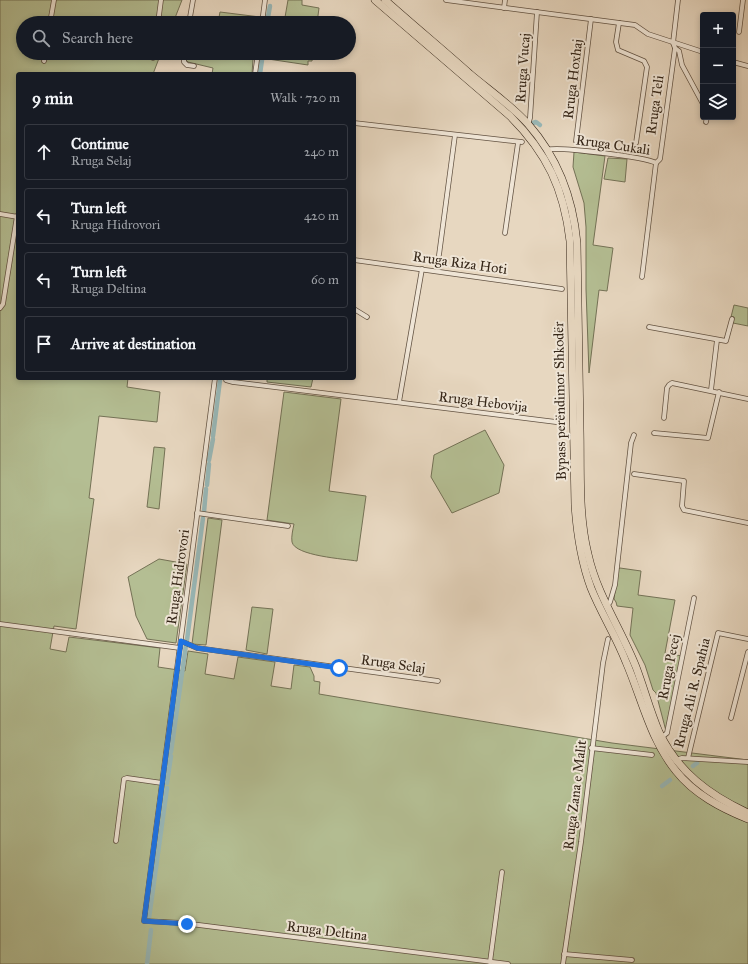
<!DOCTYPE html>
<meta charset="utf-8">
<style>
body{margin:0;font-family:"IM FELL Great Primer",serif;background:#242831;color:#f1f3f6}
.controls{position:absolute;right:12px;top:12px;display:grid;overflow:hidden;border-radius:4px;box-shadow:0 2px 6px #0003}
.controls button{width:36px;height:36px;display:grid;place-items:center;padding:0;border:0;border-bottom:1px solid #363941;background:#171b24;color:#f1f3f6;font:20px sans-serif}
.stop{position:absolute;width:12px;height:12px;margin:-9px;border:3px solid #1a73e8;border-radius:50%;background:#fff}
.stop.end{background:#1a73e8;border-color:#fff;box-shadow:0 1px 4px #0008}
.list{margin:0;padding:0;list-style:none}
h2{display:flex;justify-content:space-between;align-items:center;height:52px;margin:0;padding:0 16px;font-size:17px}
h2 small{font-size:13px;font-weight:400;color:#9ea1a6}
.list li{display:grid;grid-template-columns:26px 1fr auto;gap:12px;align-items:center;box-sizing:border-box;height:56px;margin:0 8px 8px;padding:0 8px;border:1px solid #363941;border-radius:4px}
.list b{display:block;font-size:15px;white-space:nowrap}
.list p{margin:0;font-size:13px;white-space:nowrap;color:#9ea1a6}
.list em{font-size:13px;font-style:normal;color:#9ea1a6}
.icon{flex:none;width:22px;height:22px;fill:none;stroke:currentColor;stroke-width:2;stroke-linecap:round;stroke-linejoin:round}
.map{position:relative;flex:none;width:748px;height:964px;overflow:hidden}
.search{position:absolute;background:#171b24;box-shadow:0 2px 6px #0003;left:16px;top:16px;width:340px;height:44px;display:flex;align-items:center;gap:10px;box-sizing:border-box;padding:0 14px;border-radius:22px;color:#9ea1a6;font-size:15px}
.panel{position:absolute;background:#171b24;box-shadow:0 2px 6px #0003;left:16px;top:72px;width:340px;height:308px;border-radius:4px}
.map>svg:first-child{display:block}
</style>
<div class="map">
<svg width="748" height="964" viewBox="0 0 748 964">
<rect width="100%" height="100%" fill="#e7d7c0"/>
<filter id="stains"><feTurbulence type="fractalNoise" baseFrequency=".005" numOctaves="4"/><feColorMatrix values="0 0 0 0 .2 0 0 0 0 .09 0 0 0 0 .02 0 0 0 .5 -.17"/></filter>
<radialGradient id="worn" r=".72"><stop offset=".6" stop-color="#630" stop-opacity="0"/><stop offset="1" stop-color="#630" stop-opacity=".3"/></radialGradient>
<g fill="#b4be93" stroke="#747256">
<path d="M 0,0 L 182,0 L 173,23 L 23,23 L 23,53 L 161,53 L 153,74 L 18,74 L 18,378 L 128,378 L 127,387 L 160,392 L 157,422 L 99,416 L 89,498 L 94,499 L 76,629 L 54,626 L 50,649 L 66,652 L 69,637 L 160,648 L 158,667 L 185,671 L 188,651 L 208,654 L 205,674 L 234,679 L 238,657 L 275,662 L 271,686 L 291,689 L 294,665 L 310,667 L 314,676 L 314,681 L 320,682 L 319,694 L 612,743 L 748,760 L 748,964 L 0,964 Z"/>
<path d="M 288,0 L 302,0 L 302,5 L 319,8 L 317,23 L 284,23 Z"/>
<path d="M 220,12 L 260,17 L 259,23 L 218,23 Z"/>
<path d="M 186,53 L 215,53 L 215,55 L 253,59 L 252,74 L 212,74 L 213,68 L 188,62 L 185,59 Z"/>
<path d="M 265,53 L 313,53 L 312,61 L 308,61 L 308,65 L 268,59 L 265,57 Z"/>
<path d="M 574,152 L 605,156 L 593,245 L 613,248 L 607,291 L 599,290 L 589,373 L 586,289 L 586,227 L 584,203 L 573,167 Z"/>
<path d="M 608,158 L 627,159 L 625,182 L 604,179 Z"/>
<path d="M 734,305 L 748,308 L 748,326 L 733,323 L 734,317 L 731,317 Z"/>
<path d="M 267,378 L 313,378 L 311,387 L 267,382 Z"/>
<path d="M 284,392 L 341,399 L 329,491 L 366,496 L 357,561 C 345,559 295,556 292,542 C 291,537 293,529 294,524 L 267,520 Z"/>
<path d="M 485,430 L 504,465 L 499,493 L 452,513 L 431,477 L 434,455 Z"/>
<path d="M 154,447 L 165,448 L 159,509 L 147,507 Z"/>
<path d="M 208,518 L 222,520 L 206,645 L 192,644 Z"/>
<path d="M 159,559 L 187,564 L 176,643 L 147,639 L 136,616 L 128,577 Z"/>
<path d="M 620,568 L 641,571 L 638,595 L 675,600 L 665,653 L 682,656 L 666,731 L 656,693 L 653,690 L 645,665 L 630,635 L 633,608 L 617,606 L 616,602 L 614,599 L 618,569 Z"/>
<path d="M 252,607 L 273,609 L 267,654 L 246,650 Z"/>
</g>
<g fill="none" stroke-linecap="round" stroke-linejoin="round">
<g stroke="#98b8b8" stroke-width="4.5">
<path d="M 267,23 L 270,6"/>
<path d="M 260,74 L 263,53"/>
<path d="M 533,123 L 536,122 L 540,125"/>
<path d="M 213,436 L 220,380"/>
<path d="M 209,460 L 213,439"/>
<path d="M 207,485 L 209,464"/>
<path d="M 204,512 L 206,489"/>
<path d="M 187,640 L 203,518"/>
<path d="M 171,752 L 186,645"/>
<path d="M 693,766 L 697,763"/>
<path d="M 167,783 L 171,756"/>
<path d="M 662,786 L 670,780"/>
<path d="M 149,918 L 167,788"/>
<path d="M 147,964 L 151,930"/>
</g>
<defs>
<g id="minor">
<path d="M 446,0 L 635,25 L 648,34 L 703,52"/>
<path d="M 678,0 L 673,43 L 675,48 L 679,51 L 682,65 L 703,104"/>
<path d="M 504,8 L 505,0"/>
<path d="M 50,23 L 54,0"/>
<path d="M 158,23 L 161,0"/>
<path d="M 189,23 L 193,0"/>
<path d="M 262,23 L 265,0"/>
<path d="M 619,23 L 616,42 L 618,50 L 644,61 L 647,67 L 636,143"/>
<path d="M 739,32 L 743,0"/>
<path d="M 184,53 L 184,62 L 187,65 L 194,66"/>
<path d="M 153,58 L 153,53"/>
<path d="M 44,61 L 46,53"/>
<path d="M 733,62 L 748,66"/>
<path d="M 255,74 L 258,53"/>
<path d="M 706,122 L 707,117"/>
<path d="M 354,123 L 522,142"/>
<path d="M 528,125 L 530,118 L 537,12"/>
<path d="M 576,141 L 591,19"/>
<path d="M 547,150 C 557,146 645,157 656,163 L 642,277"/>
<path d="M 656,163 L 660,159 L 675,48"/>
<path d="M 0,214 L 18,217"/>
<path d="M 505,233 L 518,143"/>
<path d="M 439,255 L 455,135"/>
<path d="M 354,260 L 562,289"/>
<path d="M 0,308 L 3,304 L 17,216"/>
<path d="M 354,309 L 367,317"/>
<path d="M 649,327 L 726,341 L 732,319"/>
<path d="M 215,378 L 144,921 L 183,923 L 508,964"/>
<path d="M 226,378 L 226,380 L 233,382 L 564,423"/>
<path d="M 711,390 L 717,340"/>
<path d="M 399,402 L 422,269"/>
<path d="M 664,418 L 667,388 L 669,385 L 672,383 L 748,399"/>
<path d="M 654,433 L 708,438 L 719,392"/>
<path d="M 634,474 L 684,481 L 682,506 L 684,510 L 748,523"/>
<path d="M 197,513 L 288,526"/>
<path d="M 607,606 L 610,602 L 615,585 L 631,443 L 634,435"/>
<path d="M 0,624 L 180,648"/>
<path d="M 181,641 L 197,648 L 438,681"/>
<path d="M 731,718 L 748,652"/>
<path d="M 662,737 L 667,733 L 694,598"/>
<path d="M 591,748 L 652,755"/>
<path d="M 688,758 L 718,633 L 748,639"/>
<path d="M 676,760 L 682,758 L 748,762"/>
<path d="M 116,841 L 124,779 L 127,778 L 162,783"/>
<path d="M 564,954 L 632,960"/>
<path d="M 490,962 L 502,872"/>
<path d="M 563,964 L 581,842 L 603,663 L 608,639"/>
</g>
<g id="trunk">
<path d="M 375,0 L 510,116 C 547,153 564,189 570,241 L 575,505 C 577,534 581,561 591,588 C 601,613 616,636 626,662 C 642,699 650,739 676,771 C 694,794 721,808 748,819"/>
<path d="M 385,0 C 413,25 442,49 470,74 C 489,90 511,105 528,124 C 557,157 573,199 577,243 C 578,305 579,367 580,429 C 581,470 578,514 588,554 C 597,595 621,629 636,667 C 644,688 650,711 659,732 C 678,772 709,795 748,813"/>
</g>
</defs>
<use href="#minor" stroke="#625242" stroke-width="5.5"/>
<use href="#trunk" stroke="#352618" stroke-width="8"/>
<use href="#minor" stroke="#efe5d6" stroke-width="4"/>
<use href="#trunk" stroke="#e7d7c0" stroke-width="7"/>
</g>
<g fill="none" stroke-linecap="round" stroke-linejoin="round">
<path stroke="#1a73e8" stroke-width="5" d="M 187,924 L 144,921 L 181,641 L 197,648 L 339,668"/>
</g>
<g text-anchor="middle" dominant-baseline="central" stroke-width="4" stroke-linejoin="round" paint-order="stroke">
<g font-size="14" fill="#352618" stroke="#efe5d6">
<text transform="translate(523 68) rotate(-86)">Rruga Vucaj</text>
<text transform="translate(573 79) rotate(-83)">Rruga Hoxhaj</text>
<text transform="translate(655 105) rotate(-82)">Rruga Teli</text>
<text transform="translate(613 145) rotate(8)">Rruga Cukali</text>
<text transform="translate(460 263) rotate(8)">Rruga Riza Hoti</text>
<text transform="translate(560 401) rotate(-91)">Bypass perëndimor Shkodër</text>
<text transform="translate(483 402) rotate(7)">Rruga Hebovija</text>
<text transform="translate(178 577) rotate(-82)">Rruga Hidrovori</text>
<text transform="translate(393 664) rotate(8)">Rruga Selaj</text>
<text transform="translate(669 667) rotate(-79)">Rruga Pecej</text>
<text transform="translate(692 693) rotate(-76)">Rruga Ali R. Spahia</text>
<text transform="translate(575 795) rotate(-83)">Rruga Zana e Malit</text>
<text transform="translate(327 931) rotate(7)">Rruga Deltina</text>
</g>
</g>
<rect width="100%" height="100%" filter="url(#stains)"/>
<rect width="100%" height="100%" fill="url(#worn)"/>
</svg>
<div class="controls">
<button>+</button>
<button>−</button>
<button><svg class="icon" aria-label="layers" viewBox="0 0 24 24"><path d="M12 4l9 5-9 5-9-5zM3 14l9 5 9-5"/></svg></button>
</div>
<div class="stop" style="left:339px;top:668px"></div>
<div class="stop end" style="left:187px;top:924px"></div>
<div class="search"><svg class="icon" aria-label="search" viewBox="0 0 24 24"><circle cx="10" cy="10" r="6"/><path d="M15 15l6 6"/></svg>Search here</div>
<section class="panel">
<h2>9 min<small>Walk · 720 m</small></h2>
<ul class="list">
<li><svg class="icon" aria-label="ahead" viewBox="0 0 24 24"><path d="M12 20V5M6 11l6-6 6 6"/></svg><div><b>Continue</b><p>Rruga Selaj</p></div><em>240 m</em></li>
<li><svg class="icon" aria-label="left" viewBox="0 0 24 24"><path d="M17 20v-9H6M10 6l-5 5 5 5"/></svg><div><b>Turn left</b><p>Rruga Hidrovori</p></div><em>420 m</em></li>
<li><svg class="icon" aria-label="left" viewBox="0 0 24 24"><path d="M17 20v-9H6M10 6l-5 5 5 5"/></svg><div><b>Turn left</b><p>Rruga Deltina</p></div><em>60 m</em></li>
<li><svg class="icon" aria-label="arrive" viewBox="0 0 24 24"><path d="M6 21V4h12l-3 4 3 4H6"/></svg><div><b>Arrive at destination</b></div></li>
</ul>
</section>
</div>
